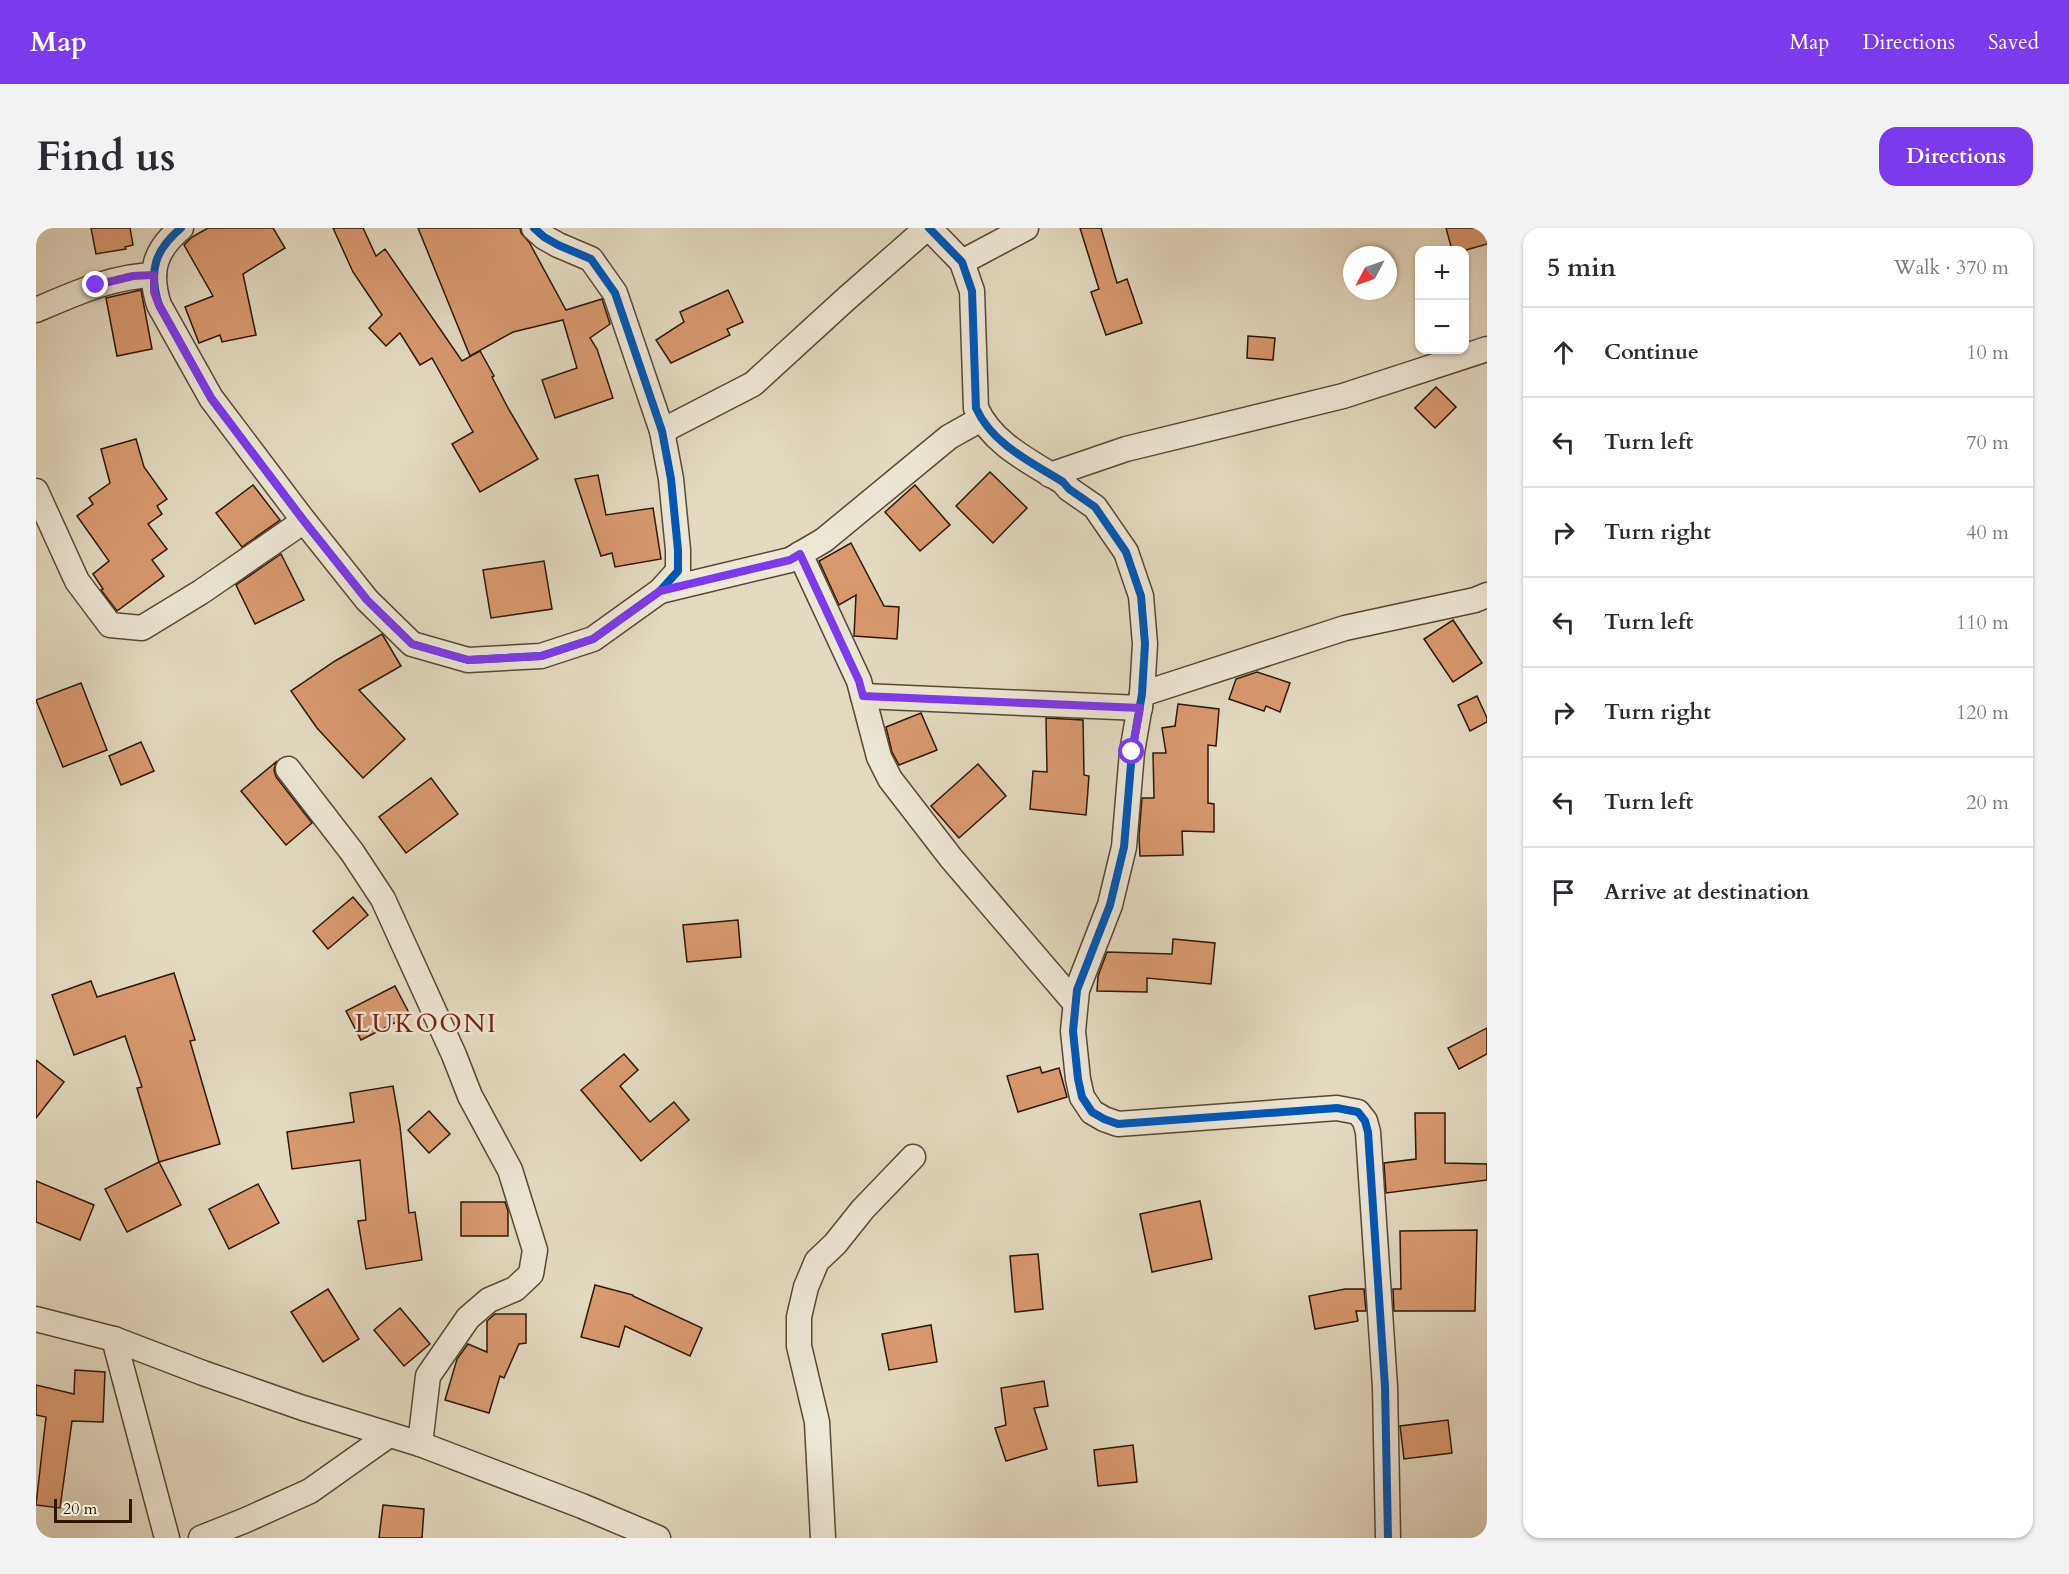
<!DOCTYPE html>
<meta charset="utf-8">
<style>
body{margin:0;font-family:Cardo,serif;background:#f2f2f3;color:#2b2b33}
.controls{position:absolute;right:18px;top:18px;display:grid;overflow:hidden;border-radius:12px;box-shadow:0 2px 4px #0004}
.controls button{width:54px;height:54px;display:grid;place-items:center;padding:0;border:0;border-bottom:2px solid #e1e1e2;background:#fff;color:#2b2b33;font:30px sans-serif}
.compass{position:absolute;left:1307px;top:18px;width:54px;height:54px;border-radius:50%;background:#fff;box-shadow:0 2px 4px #0004;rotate:229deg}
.scale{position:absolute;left:18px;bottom:15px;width:78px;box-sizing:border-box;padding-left:6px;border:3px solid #2d1704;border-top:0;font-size:16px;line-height:21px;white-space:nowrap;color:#2d1704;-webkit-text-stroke:4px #ede7d7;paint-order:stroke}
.stop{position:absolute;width:18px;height:18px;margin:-14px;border:4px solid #7c3aed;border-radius:50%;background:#fff}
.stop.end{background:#7c3aed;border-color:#fff;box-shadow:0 2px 6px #0008}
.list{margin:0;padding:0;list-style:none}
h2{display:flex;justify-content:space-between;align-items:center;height:78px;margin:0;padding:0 24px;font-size:26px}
h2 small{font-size:20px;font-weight:400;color:#7c7c81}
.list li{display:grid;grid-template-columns:39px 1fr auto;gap:18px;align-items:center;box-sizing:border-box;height:90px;padding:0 24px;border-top:2px solid #e1e1e2}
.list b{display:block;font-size:22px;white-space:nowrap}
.list em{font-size:20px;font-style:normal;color:#7c7c81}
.icon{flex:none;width:33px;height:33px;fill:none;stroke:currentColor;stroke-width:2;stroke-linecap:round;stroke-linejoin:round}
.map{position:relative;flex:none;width:1451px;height:1310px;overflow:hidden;border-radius:18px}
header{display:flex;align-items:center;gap:36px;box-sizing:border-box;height:84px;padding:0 30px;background:#7c3aed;color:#fff}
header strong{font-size:28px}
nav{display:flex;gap:33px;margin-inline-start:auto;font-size:21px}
.intro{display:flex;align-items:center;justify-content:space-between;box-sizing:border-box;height:144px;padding:0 36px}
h1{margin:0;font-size:42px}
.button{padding:15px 27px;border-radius:18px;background:#7c3aed;color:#fff;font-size:21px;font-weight:700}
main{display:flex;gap:36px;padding:0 36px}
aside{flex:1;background:#fff;border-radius:18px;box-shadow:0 2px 4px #0004}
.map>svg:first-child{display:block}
</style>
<header>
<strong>Map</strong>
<nav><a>Map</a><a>Directions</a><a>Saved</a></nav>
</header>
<div class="intro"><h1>Find us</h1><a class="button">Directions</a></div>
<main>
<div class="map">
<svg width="1451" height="1310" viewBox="0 0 1451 1310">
<rect width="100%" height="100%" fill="#e3dac1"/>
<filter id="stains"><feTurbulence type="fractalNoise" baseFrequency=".00333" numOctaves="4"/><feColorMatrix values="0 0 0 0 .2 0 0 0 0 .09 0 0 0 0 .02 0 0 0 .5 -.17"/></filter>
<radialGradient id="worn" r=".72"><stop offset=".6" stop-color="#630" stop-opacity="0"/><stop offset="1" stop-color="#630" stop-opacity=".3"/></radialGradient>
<g fill="#d9996f" stroke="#2d1704" stroke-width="1.5">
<path d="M 55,0 L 94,0 L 97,17 L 89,19 L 90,21 L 60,26 Z"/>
<path d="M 172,0 L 237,0 L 249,20 L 207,46 L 220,107 L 186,114 L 184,107 L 163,115 L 149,79 L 177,68 L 148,17 L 156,9 Z"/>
<path d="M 297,0 L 327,0 L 340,28 L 349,21 L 426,133 L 444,123 L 458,148 L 456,149 L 472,180 L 502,231 L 444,264 L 416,216 L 437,204 L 396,130 L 384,137 L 364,105 L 350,118 L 333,100 L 346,87 L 317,44 Z"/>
<path d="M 382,0 L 484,0 L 485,5 L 493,14 L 530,82 L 566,71 L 574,96 L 554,110 L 561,121 L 577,170 L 519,190 L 506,152 L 541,140 L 527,92 L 477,104 L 434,128 Z"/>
<path d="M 1044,0 L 1065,0 L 1081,55 L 1091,51 L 1106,95 L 1070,107 L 1055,64 L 1063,61 Z"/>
<path d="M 1410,0 L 1451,0 L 1451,16 L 1430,22 L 1416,22 Z"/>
<path d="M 105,62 L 116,121 L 81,128 L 70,70 Z"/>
<path d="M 692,62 L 707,94 L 691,101 L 694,107 L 635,135 L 620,112 L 648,94 L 644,84 Z"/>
<path d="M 1212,108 L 1239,110 L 1237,132 L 1211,130 Z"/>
<path d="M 1400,159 L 1420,179 L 1399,200 L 1379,180 Z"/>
<path d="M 100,211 L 108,239 L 131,271 L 121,278 L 126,286 L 112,296 L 131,321 L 116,332 L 128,348 L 81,383 L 65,362 L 67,361 L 57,346 L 73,333 L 41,288 L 57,276 L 53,270 L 74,255 L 65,221 Z"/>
<path d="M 954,244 L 991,280 L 957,315 L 920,278 Z"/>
<path d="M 562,247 L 570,287 L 617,280 L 625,331 L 579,339 L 576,325 L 565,328 L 539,251 Z"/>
<path d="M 217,257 L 244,292 L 206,319 L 180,285 Z"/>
<path d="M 879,257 L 914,297 L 884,323 L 849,284 Z"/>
<path d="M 815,315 L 848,378 L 863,379 L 861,411 L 818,408 L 820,367 L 803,377 L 783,333 Z"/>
<path d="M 245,326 L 268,372 L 219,396 L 200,357 Z"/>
<path d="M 508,333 L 516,381 L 455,390 L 447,342 Z"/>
<path d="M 1417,392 L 1446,435 L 1417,454 L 1388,411 Z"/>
<path d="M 346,406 L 365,438 L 323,462 L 369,511 L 327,550 L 281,500 L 255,463 L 299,433 Z"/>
<path d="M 1221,444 L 1254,455 L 1244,484 L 1230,478 L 1228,483 L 1193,471 L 1200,451 Z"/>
<path d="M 45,455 L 71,522 L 27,539 L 0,472 Z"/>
<path d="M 1441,468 L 1451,490 L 1451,494 L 1434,503 L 1422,477 Z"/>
<path d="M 1142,476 L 1183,481 L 1180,518 L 1172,517 L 1172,575 L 1178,576 L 1178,604 L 1146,603 L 1147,627 L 1104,628 L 1103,608 L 1106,570 L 1118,570 L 1117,525 L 1130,525 L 1126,500 L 1139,498 Z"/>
<path d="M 885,485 L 901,522 L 863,537 L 856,524 L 850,499 Z"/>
<path d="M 1010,490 L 1047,492 L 1048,547 L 1053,548 L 1050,587 L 994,581 L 997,543 L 1011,544 Z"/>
<path d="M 105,514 L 118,543 L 85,557 L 73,528 Z"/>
<path d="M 240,534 L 238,542 L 240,549 L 276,595 L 250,617 L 205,563 Z"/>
<path d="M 942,536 L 970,568 L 923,610 L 895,578 Z"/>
<path d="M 395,550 L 422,586 L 370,625 L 343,589 Z"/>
<path d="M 317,669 L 332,687 L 292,721 L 277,703 Z"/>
<path d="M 702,692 L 705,729 L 651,734 L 647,697 Z"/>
<path d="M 1137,711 L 1179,715 L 1175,756 L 1111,750 L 1111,764 L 1061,763 L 1062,748 L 1071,724 L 1136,726 Z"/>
<path d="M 138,745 L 159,812 L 154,813 L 184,916 L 123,934 L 101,860 L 106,859 L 89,808 L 38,827 L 16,767 L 55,753 L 61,769 Z"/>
<path d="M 359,758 L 374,787 L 325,812 L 310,783 Z"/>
<path d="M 1451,800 L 1451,826 L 1423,841 L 1412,820 Z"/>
<path d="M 588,826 L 602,842 L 584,858 L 614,894 L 638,874 L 653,892 L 605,933 L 545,862 Z"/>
<path d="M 0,832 L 28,854 L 0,890 Z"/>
<path d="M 1004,839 L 1006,845 L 1023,840 L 1031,869 L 982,884 L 971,848 Z"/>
<path d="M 357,858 L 364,898 L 373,985 L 379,984 L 386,1032 L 330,1041 L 322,993 L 330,992 L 324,932 L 256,941 L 251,904 L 318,894 L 314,865 Z"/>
<path d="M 393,883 L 414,906 L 393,925 L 372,902 Z"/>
<path d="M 1379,885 L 1409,885 L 1409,935 L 1451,936 L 1451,952 L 1350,965 L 1348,935 L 1380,931 Z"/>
<path d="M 123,934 L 145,977 L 91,1004 L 69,961 Z"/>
<path d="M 0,953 L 58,977 L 44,1012 L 0,994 Z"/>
<path d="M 222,956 L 243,995 L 193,1021 L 173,981 Z"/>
<path d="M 1164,973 L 1176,1031 L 1116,1044 L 1104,986 Z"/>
<path d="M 425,974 L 469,974 L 472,983 L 472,1008 L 425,1008 Z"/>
<path d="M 1441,1002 L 1439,1083 L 1358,1083 L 1357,1061 L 1365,1061 L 1364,1003 Z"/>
<path d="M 1002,1026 L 1007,1081 L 979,1084 L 974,1028 Z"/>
<path d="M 559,1057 L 597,1067 L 597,1068 L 666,1100 L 654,1128 L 589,1098 L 583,1119 L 545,1109 Z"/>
<path d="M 292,1061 L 323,1111 L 287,1134 L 255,1084 Z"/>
<path d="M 1309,1061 L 1328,1061 L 1330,1083 L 1320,1083 L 1322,1093 L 1279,1101 L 1273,1068 Z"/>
<path d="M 364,1080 L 394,1116 L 368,1138 L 338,1102 Z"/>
<path d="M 459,1086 L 490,1086 L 490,1115 L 483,1116 L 468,1150 L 464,1148 L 453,1185 L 409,1172 L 421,1131 L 432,1116 L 451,1124 L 451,1093 Z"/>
<path d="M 895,1097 L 901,1134 L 853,1142 L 846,1106 Z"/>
<path d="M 39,1142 L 69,1144 L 67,1194 L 36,1193 L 24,1280 L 0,1277 L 10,1189 L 0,1187 L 0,1157 L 38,1166 Z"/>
<path d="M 1008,1153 L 1012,1178 L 998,1180 L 1011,1221 L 970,1233 L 959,1200 L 970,1197 L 965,1160 Z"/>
<path d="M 1412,1192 L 1416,1225 L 1368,1231 L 1364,1198 Z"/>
<path d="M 1097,1217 L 1101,1254 L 1062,1258 L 1058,1222 Z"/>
<path d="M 347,1277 L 388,1281 L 386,1310 L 343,1310 Z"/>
</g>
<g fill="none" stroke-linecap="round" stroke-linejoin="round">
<defs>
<g id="minor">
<path d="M 145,0 C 119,22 112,43 123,77 L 175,170 L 268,293 L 331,372 L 376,416 L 432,432 L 505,428 L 557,411 L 624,363 L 642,343 L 642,322 L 635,251 L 626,203 L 579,65 L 555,31 L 522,17 L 508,9 L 498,0"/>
<path d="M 893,0 L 926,34 L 936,63 L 940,180 C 956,216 995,234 1027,254 L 1033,261 L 1059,279 L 1090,324 L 1105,368 L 1109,416 L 1106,466 L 1096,524 L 1088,619 L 1074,677 L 1041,762 L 1037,803 L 1042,851 L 1046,869 L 1056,884 L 1068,891 L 1082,896 L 1301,880 L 1322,884 L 1329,893 L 1332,904 L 1349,1159 L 1352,1310"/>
<path d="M 926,34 L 990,0"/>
<path d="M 0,82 C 38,66 76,48 118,47"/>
<path d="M 626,203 L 717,156 L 810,71 L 891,0"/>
<path d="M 1014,247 L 1090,221 L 1307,168 L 1451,121"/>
<path d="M 0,263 L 41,353 L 74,397 L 106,400 L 165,364 L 268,293"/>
<path d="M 764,326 L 823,453 L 843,529 L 854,551 L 915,630 L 1039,775"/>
<path d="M 624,363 L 754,332 L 788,312 L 913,209 L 945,191"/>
<path d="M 1106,466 L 1309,400 L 1439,372 L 1451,367"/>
<path d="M 827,468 L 1104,480"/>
<path d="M 252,541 L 316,624 L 347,671 L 418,827 L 434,868 L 474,942 L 499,1022 L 495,1046 L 479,1061 L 453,1072 L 432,1090 L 392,1148 L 384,1216"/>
<path d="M 0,1091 L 78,1111 L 167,1145 L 267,1180 L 384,1216 L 546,1278 L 622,1310"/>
<path d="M 78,1111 L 131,1310"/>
<path d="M 165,1310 L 210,1292 L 274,1263 L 353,1207"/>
<path d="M 787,1310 L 781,1194 L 763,1118 L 763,1089 L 770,1059 L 781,1033 L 799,1016 L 827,981 L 877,929"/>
</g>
</defs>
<use href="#minor" stroke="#5a4833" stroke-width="27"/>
<use href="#minor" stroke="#ede7d7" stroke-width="24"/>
<defs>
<g id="cycleway">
<path d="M 145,0 C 119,22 112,43 123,77 L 175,170 L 268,293 L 331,372 L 376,416 L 432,432 L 505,428 L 557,411 L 624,363 L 642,343 L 642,322 L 635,251 L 626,203 L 579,65 L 555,31 L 522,17 L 508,9 L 498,0"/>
<path d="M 893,0 L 926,34 L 936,63 L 940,180 C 956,216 995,234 1027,254 L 1033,261 L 1059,279 L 1090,324 L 1105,368 L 1109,416 L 1106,466 L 1096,524 L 1088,619 L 1074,677 L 1041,762 L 1037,803 L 1042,851 L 1046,869 L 1056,884 L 1068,891 L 1082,896 L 1301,880 L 1322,884 L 1329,893 L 1332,904 L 1349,1159 L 1352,1310"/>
</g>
</defs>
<use href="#cycleway" stroke="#ede7d7" stroke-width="11"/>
<use href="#cycleway" stroke="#0057b8" stroke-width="8"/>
</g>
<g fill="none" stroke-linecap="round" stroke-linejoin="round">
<path stroke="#7c3aed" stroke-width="8" d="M 60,57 L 97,48 L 118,47 L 118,64 L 123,77 L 175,170 L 268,293 L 331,372 L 376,416 L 432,432 L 506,428 L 557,411 L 624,363 L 754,332 L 764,326 L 823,453 L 827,468 L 1104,480 L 1096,524"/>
</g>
<g text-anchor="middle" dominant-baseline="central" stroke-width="5" stroke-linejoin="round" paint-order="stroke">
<g font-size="26" letter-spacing="1.5" fill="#7a1f14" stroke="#ede7d7">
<text x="390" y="795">LUKOONI</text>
</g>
</g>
<rect width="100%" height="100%" filter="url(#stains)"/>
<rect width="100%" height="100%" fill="url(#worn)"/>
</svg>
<div class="controls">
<button>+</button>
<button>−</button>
</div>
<svg class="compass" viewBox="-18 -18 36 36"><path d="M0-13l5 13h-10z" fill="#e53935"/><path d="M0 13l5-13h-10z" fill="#7c7c81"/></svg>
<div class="scale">20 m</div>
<div class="stop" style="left:1096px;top:524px"></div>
<div class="stop end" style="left:60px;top:57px"></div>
</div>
<aside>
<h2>5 min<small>Walk · 370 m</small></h2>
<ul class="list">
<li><svg class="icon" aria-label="ahead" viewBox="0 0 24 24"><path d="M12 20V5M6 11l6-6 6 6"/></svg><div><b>Continue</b></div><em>10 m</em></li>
<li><svg class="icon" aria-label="left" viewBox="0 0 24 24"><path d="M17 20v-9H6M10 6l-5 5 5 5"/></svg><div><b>Turn left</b></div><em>70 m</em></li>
<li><svg class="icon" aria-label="right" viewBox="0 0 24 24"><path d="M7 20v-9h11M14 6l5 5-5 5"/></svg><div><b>Turn right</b></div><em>40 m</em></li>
<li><svg class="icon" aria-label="left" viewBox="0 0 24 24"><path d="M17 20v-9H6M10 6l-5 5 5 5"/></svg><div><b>Turn left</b></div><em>110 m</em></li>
<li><svg class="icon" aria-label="right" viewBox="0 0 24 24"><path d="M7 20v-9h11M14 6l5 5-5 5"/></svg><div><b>Turn right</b></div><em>120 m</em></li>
<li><svg class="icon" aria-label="left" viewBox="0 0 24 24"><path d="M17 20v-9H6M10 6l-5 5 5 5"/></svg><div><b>Turn left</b></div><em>20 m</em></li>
<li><svg class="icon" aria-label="arrive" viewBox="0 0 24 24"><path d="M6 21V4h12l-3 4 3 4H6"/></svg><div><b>Arrive at destination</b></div></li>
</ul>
</aside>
</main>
